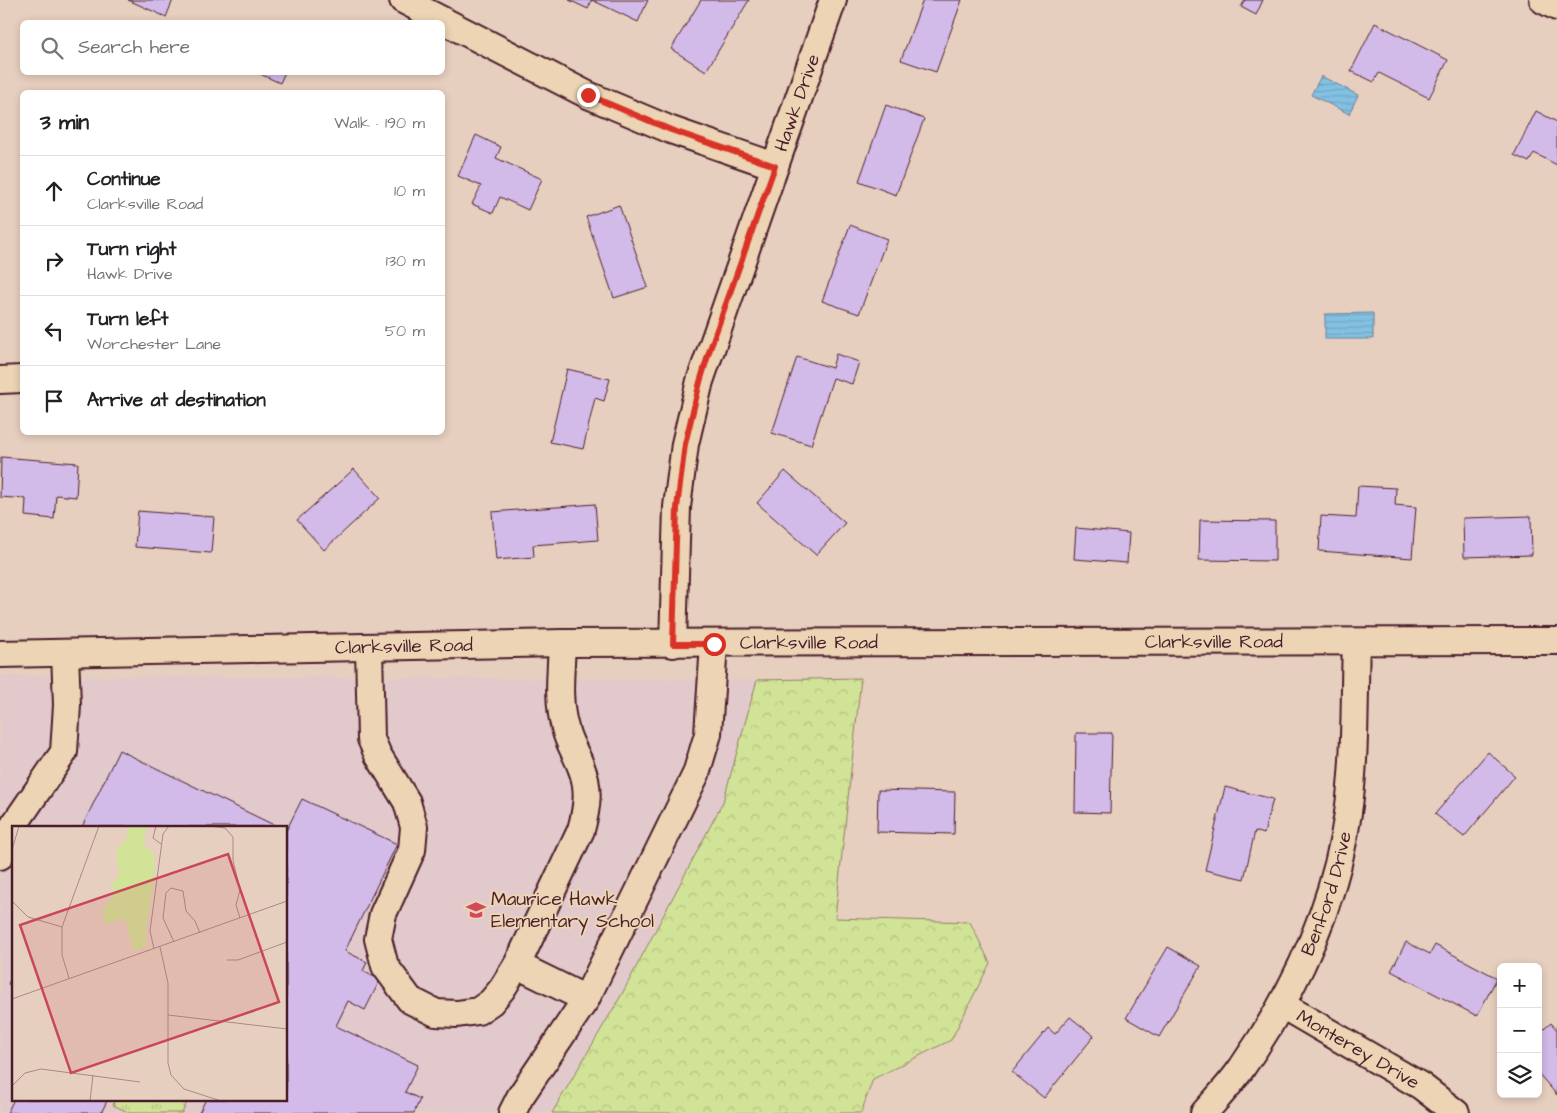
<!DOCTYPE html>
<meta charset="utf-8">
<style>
body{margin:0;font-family:"Architects Daughter",sans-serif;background:#f6f6f6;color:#202124}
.controls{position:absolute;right:15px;bottom:15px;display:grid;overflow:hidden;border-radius:8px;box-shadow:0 2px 8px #0003}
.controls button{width:45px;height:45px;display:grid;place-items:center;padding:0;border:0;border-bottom:1px solid #e0e0e0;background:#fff;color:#202124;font:25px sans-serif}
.stop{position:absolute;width:15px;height:15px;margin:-11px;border:4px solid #d93025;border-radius:50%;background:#fff}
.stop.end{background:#d93025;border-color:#fff;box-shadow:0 1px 5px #0008}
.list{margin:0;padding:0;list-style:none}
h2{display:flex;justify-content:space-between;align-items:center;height:65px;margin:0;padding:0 20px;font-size:21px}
h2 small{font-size:16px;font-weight:400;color:#757577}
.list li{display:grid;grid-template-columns:32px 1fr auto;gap:15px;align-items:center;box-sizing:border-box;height:70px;padding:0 20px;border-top:1px solid #e0e0e0}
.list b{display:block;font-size:19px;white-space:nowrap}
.list p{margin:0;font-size:16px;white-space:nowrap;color:#757577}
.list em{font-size:16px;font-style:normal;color:#757577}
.icon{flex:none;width:28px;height:28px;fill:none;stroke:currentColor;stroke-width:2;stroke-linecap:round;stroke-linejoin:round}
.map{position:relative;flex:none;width:1557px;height:1113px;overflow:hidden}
.search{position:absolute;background:#fff;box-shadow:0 2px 8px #0003;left:20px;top:20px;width:425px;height:55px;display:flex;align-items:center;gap:12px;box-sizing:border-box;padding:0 18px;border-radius:8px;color:#757577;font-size:19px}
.panel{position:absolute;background:#fff;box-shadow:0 2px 8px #0003;left:20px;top:90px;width:425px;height:345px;border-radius:8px}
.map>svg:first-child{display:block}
</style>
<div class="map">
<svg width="1557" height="1113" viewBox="0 0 1557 1113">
<defs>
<pattern id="grass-tufts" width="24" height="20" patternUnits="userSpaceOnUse" patternTransform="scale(1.25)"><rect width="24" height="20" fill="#d1e397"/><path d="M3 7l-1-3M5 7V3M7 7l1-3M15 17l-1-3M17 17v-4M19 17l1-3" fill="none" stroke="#b5c282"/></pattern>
<pattern id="forest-crowns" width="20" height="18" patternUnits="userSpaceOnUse" patternTransform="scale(1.25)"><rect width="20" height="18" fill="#d1e397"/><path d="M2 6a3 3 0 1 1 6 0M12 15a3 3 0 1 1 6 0" fill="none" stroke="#b5c282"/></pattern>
<pattern id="water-rules" width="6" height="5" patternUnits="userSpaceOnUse" patternTransform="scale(1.25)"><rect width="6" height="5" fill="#82c1e2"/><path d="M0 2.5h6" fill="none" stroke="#72a5c2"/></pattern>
</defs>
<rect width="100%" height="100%" fill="#e7cfbf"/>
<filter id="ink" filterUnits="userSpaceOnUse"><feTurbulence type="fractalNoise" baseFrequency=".02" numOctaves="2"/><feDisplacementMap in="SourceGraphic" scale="10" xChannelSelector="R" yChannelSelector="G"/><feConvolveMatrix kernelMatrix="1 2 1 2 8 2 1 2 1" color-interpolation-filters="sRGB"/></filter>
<g filter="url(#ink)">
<path fill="#e1c9cc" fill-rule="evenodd" d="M 0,676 L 757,680 L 723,802 L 622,994 L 552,1113 L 0,1113 ZM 14,827 L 286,827 L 286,1099 L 14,1099 Z"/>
<path fill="url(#grass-tufts)" stroke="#8e8161" d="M 115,1099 L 182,1099 L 187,1102 L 182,1113 L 130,1113 L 113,1105 Z"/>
<path fill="url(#forest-crowns)" stroke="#8e8161" d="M 861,678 L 835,918 L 970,922 L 990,963 L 951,1040 L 873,1079 L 861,1113 L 552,1113 L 622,994 L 723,802 L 757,680 Z"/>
<g fill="url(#water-rules)" stroke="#6c8099">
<path d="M 1321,76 L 1358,95 L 1349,114 L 1311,95 Z"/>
<path d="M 1373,313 L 1373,339 L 1325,339 L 1325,314 Z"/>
</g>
<g fill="#d2bae9" stroke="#4a1f2b">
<path d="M 128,0 L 173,0 L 166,17 Z"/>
<path d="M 569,0 L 648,0 L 638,22 L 592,0 L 588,9 Z"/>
<path d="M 701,0 L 749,0 L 706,71 L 671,49 Z"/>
<path d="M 923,0 L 962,0 L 936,72 L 901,60 Z"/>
<path d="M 1245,0 L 1244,0 L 1263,0 L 1256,15 L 1241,7 Z"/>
<path d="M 1375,23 L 1448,60 L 1429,98 L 1379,73 L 1374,82 L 1351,71 Z"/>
<path d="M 256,72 L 285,72 L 280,83 Z"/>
<path d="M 886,105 L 924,119 L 896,195 L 859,181 Z"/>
<path d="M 1536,111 L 1557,122 L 1557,165 L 1534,153 L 1529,162 L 1514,155 Z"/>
<path d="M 476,135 L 501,147 L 496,158 L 542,179 L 528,210 L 500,197 L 493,213 L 472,204 L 481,186 L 458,176 Z"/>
<path d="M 619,205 L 648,287 L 614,298 L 586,217 Z"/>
<path d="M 850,225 L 887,239 L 859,314 L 822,301 Z"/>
<path d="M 836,354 L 859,362 L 852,384 L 833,378 L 811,445 L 772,433 L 797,357 L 832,368 Z"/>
<path d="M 567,369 L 610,379 L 604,401 L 595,398 L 583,449 L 550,442 Z"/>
<path d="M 1,457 L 78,463 L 76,497 L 56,495 L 54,519 L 25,516 L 26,499 L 0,497 Z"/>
<path d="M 354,469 L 380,498 L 324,550 L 297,520 Z"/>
<path d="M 785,471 L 845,523 L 816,555 L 757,503 Z"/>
<path d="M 1358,486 L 1396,488 L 1395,505 L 1416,507 L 1412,558 L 1319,551 L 1321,516 L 1356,518 Z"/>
<path d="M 595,504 L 598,540 L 533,545 L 534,557 L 496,560 L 492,512 Z"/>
<path d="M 138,511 L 214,517 L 211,553 L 135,547 Z"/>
<path d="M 1531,516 L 1532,555 L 1464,557 L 1463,518 Z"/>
<path d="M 1200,520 L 1275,521 L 1275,561 L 1199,560 Z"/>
<path d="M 1076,528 L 1129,533 L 1127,563 L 1074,559 Z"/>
<path d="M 1076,733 L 1112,733 L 1110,813 L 1075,812 Z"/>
<path d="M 119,750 L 278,827 L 82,827 Z"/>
<path d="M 1488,752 L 1515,776 L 1464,837 L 1435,814 Z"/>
<path d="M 1225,787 L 1273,799 L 1264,834 L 1255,831 L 1244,879 L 1205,870 Z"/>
<path d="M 878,790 L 955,792 L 954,834 L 877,832 Z"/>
<path d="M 302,799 L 397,844 L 345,951 L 367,962 L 363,971 L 380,980 L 365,1010 L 348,1001 L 336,1026 L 418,1065 L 405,1092 L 420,1099 L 414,1113 L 199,1113 L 206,1099 L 286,1099 L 286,831 Z"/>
<path d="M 1406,942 L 1430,954 L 1435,945 L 1497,978 L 1477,1016 L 1391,971 Z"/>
<path d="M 1168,947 L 1201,966 L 1159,1037 L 1126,1018 Z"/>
<path d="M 14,971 L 14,987 L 8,984 Z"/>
<path d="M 1070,1017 L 1094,1036 L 1044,1098 L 1012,1072 L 1048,1028 L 1055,1034 Z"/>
<path d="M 1551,1023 L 1557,1030 L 1557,1095 L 1538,1073 L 1538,1034 Z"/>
<path d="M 14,1099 L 108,1099 L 101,1113 L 7,1113 Z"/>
</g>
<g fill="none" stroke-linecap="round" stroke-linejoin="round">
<defs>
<g id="minor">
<path d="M 403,0 L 588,95 L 671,130 L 775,166"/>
<path d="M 1543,0 L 1557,7"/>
<path d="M 0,380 L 22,379"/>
<path id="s1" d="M 673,644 L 677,507 L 685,444 L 700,381 L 833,0"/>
<path d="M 369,647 L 371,739 L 378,755 L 407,802 L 414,827 L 412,850 L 383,914 L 378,939 L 385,966 L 410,1000 L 436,1013 L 457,1014 L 478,1011 L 491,1002 L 502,989 L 517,965 L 581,830 C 587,808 590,788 581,767 C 576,753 568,742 565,728 C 557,701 561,671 562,643"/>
<path id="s2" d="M 0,654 L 562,643 L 1557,641"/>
<path d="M 0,856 L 3,841 L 64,752 L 67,705 L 65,653"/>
<path d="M 517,965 L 586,999"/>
<path id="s3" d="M 1282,1005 L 1421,1086 L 1456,1113"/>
<path d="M 512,1113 L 520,1097 L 586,999 L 696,774 L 708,734 L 714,644"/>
<path id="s4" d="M 1204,1113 C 1217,1098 1232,1083 1243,1066 C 1295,991 1335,905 1348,813 C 1356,757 1354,700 1356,643"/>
</g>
</defs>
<use href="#minor" stroke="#4a1f2b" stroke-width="30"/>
<use href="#minor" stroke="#ecd4b4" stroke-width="26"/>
</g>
</g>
<g fill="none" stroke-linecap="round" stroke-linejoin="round" filter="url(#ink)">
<path stroke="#d93025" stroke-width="6" d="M 588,95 L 671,130 L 775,166 L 710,349 L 700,382 L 685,444 L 677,508 L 673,644 L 714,644"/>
</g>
<defs>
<symbol id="school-bare" viewBox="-9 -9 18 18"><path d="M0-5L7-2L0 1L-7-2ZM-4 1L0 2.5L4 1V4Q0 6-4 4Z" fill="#d1495b" stroke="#ecd4b4" stroke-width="2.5" paint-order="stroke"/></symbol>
</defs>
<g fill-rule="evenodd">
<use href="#school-bare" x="462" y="896" width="28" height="28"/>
</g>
<g text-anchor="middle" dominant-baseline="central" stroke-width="4" stroke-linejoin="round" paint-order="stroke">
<g font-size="19" fill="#4a1f2b" stroke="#ecd4b4">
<text stroke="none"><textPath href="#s1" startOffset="560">Hawk Drive</textPath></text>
<text stroke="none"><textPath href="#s2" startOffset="1214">Clarksville Road</textPath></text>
<text stroke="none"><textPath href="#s2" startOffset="809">Clarksville Road</textPath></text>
<text stroke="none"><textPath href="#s2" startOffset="404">Clarksville Road</textPath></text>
<text stroke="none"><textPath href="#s4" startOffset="254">Benford Drive</textPath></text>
<text stroke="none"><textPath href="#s3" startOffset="88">Monterey Drive</textPath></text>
</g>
<g font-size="19" fill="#4a1f2b" stroke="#ecd4b4" text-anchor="start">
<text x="491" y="899">Maurice Hawk<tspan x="491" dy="22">Elementary School</tspan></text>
</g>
</g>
<g transform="translate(12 826)">
<rect width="275" height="275" fill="#e7cfbf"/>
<path d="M 116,0 L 136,0 L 132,10 L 133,21 L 142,28 L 143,49 L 134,102 L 135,120 L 121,125 L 113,92 L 95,98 L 91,93 L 92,81 L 101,72 L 101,57 L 108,47 L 104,32 L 106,21 L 114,15 Z" fill="#d1e397"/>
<path fill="none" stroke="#a88984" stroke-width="1" d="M 144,0 L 141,12 L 149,18M 198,0 L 213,2 L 221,11 L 221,34 L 228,64 L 224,79 L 228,92M 0,24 L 7,0M 0,75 L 16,91 L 50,101M 162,116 L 151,92 L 154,67 L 159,62 L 171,65 L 174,85 L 183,95 L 188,107M 148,121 L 156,157 L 156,237 L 159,249 L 172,263 L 209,275M 142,123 L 138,105 L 151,8 L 157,0M 215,134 L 226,134 L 275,116M 57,152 L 50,129 L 50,101 L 87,0M 0,173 L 275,75M 156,189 L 275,203M 0,260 L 13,247 L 29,243 L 128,256M 78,275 L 81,249"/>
<path fill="#ca4759" fill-opacity="0.15" stroke="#ca4759" stroke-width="2.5" d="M 216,28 L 267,176 L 59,247 L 8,99 Z"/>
<rect width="275" height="275" fill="none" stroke="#4a1f2b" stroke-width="2.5"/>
</g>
</svg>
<div class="controls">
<button>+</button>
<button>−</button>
<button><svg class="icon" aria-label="layers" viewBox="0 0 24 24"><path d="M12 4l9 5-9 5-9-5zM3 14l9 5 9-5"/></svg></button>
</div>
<div class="stop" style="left:714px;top:644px"></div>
<div class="stop end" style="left:588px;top:95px"></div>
<div class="search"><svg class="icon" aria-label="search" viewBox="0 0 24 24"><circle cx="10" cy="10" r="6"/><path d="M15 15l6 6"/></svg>Search here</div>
<section class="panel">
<h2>3 min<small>Walk · 190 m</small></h2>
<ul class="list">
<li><svg class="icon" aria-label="ahead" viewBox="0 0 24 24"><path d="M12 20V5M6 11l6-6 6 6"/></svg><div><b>Continue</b><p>Clarksville Road</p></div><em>10 m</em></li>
<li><svg class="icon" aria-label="right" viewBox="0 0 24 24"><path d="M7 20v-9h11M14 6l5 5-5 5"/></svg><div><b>Turn right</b><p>Hawk Drive</p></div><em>130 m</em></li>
<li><svg class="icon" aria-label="left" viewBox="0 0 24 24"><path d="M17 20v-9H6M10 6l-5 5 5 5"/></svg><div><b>Turn left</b><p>Worchester Lane</p></div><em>50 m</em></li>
<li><svg class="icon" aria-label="arrive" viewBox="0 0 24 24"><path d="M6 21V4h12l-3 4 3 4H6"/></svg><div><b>Arrive at destination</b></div></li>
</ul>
</section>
</div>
